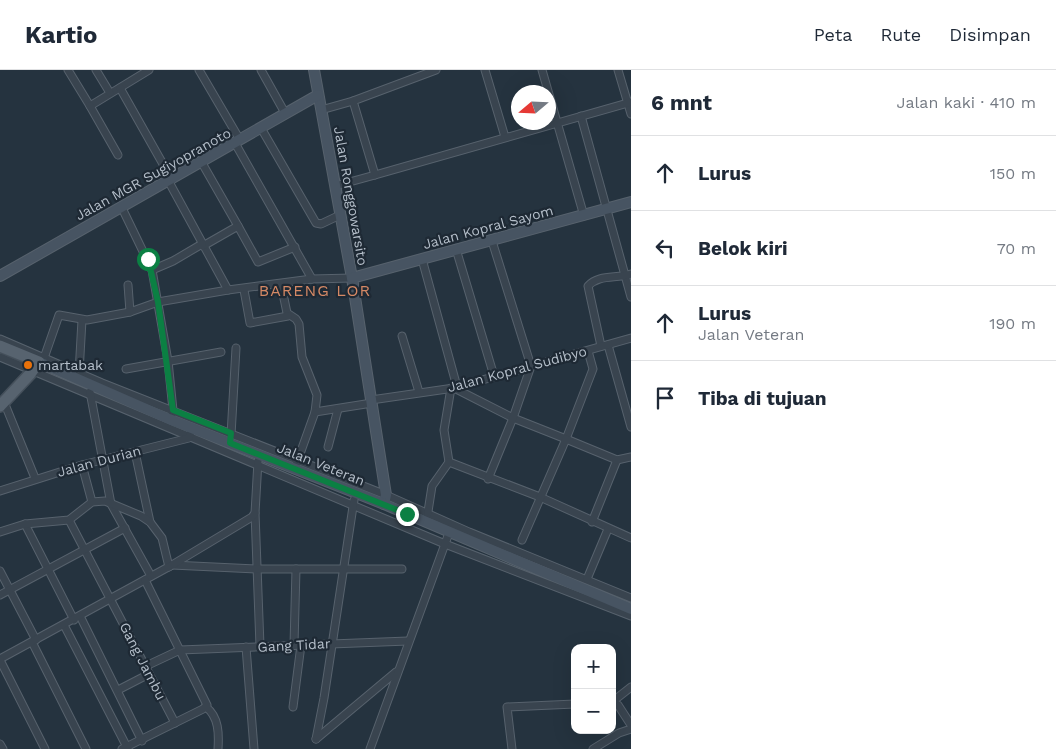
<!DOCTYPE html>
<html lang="id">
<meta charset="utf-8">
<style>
body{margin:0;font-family:"Work Sans",sans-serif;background:#f2f2f3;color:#1f2937}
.controls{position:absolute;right:15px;bottom:15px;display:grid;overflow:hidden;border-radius:10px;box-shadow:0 5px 20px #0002}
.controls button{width:45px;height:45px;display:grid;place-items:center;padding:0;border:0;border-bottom:1px solid #e0e1e3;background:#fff;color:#1f2937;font:25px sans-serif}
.compass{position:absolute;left:511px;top:15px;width:45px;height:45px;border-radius:50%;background:#fff;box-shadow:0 5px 20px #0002;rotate:251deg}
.stop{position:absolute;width:15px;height:15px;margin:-11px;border:4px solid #0b8043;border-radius:50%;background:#fff}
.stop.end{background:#0b8043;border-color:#fff;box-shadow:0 1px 5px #0008}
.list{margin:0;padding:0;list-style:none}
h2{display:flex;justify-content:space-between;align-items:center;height:65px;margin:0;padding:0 20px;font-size:21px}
h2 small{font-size:16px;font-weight:400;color:#747a83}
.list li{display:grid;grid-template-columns:32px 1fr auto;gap:15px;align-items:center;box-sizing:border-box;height:75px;padding:0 20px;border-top:1px solid #e0e1e3}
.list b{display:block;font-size:19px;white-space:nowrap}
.list p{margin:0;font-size:16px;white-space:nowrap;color:#747a83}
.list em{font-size:16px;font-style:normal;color:#747a83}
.icon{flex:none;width:28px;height:28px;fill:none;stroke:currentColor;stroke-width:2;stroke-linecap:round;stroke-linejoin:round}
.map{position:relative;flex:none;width:631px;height:679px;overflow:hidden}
header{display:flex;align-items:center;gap:30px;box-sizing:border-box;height:70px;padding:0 25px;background:#fff;border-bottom:1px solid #e0e1e3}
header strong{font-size:24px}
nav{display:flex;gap:28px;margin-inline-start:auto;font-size:18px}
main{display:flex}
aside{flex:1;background:#fff}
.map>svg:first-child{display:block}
</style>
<header>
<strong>Kartio</strong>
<nav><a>Peta</a><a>Rute</a><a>Disimpan</a></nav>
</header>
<main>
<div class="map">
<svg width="631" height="679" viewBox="0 0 631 679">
<rect width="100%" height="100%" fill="#25333f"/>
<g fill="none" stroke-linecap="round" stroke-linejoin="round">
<defs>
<g id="street">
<path d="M 68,0 L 90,36 L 149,0"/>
<path d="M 96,0 L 110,23"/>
<path d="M 199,0 L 240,70"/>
<path d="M 261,0 L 285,43"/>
<path d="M 485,0 L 505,67"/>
<path d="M 542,0 L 584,146"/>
<path d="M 618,0 L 631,44"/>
<path d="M 120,18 L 172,110"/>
<path d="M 90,36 L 118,85"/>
<path d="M 321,40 L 353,31"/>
<path d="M 581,46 L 631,227"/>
<path d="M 261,58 L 316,153 L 321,154 L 340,145"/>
<path d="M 235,73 L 312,209"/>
<path d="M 202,93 L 238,156"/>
<path d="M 375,105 L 631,32"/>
<path d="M 169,112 L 228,220"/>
<path d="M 335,116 L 375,105 L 353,31 L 436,0"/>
<path d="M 122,138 L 152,200 L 168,291 L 173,340 L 172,344"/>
<path d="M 203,176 L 238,156 L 258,192 L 295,177"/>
<path d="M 456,179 L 494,306"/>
<path d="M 422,189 L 457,317"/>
<path d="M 152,200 L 173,191 L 202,174"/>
<path d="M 281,214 L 287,243 L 296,249 L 299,254 L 302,287 L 317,325 L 315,342 L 296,395"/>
<path d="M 128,215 L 130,242"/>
<path d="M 244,220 L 250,253 L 288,246"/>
<path d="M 402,266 L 419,322"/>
<path d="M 0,269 L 102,313 L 386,425 L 469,462 L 631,528"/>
<path d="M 608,275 L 631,357"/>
<path d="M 601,276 L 588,216 C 599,204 616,209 631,204"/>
<path d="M 0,287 L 445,474 L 631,546"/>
<path d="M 44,288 L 59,245 L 87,250 L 130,242 L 158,232 L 228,220 L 312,209 L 352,208"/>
<path d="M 126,299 L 221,282"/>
<path d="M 79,303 L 82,250"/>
<path d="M 451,318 L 444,360 L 449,392 L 540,427 L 631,468"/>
<path d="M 454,318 L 513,348 L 566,369 L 593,299 L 588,281"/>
<path d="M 90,322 L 111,434 L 151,506"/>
<path d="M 371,330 L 454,318 L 631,268"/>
<path d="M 4,332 L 35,408"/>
<path d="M 315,342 L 372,333"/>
<path d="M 231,365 L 236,278"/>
<path d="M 328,377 L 338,339"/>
<path d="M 135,382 L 150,452"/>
<path d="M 82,395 L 92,432"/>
<path d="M 488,409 L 513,348 L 531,296 L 492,171"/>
<path d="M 0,421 L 82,395 L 189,368 L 192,358"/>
<path d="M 255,443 L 260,576"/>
<path d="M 427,448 L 432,416 L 449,392"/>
<path d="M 69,450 L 175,653"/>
<path d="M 592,452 L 617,390"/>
<path d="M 25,454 L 74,550"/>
<path d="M 0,462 L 25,454 L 69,450 L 92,432 L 105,431 L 141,446 L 150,452 L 162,468 L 169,497"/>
<path d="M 522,470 L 566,369 L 617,390 L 631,387"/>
<path d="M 172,495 L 258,499 L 402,499"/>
<path d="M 0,501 L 36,570"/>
<path d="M 587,509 L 608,459"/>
<path d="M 0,525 L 125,458"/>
<path d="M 80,546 L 142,671"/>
<path d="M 64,555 L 128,679"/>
<path d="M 32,572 L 86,679"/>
<path d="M 294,575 L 296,499"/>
<path d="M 246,577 L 254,679"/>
<path d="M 0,589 L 172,495 L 252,447 L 255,443 L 258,391"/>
<path d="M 0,590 L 45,679"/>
<path d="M 146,596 L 180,580 L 408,571"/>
<path d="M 118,620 L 149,604"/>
<path d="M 612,632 L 618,635 L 631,655"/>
<path d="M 612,632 L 631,617"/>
<path d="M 206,637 C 219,647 219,664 218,679"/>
<path d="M 293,637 L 301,575"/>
<path d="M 316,669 L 324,628 L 354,430"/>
<path d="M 316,669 L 396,602"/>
<path d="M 0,674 L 3,679"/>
<path d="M 122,679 L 203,639 L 207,635 L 145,510"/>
<path d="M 370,679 L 449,463"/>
<path d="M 512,679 L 507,637 L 575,634"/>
<path d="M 593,679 L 619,663 L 631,659"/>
</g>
<g id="secondary">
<path d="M 314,0 L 352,208 L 386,425 L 384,434"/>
<path d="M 0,206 L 318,25"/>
<path d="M 352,208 L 631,132"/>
<path d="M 39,292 L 169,349 L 384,434 L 631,539"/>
</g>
<path id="primary" d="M 0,276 L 39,292 L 30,304 L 0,336"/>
</defs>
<use href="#street" stroke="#57626d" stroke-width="9"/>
<use href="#secondary" stroke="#57626d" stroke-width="12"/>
<use href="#primary" stroke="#45505b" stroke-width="14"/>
<use href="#street" stroke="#39444f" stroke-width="7"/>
<use href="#secondary" stroke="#475462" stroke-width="10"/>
<use href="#primary" stroke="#57636f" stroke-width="11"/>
</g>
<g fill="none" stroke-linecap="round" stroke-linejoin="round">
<path stroke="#0b8043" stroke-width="6" d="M 148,189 L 158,232 L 173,340 L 231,363 L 230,373 L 407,444"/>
</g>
<circle fill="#e8710a" stroke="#1e2934" stroke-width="2" cx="28" cy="295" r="5"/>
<g text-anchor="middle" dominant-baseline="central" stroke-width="4.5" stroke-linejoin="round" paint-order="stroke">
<g font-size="14" fill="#b5bfca" stroke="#1e2934">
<text transform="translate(153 104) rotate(-29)">Jalan MGR Sugiyopranoto</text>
<text transform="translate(351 126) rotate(80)">Jalan Ronggowarsito</text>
<text transform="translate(488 157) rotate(-15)">Jalan Kopral Sayom</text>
<text transform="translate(517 299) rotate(-15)">Jalan Kopral Sudibyo</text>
<text transform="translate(99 391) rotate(-15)">Jalan Durian</text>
<text transform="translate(321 394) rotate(22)">Jalan Veteran</text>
<text transform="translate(294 575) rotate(-3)">Gang Tidar</text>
<text transform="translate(143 591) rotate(63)">Gang Jambu</text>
</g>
<g font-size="14" fill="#b5bfca" stroke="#1e2934" text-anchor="start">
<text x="38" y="295">martabak</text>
</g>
<g font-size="16" letter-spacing="1" fill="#d58965" stroke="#1e2934">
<text x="315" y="220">BARENG LOR</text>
</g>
</g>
</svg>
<div class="controls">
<button>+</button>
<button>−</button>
</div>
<svg class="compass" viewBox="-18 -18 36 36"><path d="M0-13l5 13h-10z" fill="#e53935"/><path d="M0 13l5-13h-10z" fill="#747a83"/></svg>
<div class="stop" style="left:148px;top:189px"></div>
<div class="stop end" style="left:407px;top:444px"></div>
</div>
<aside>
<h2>6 mnt<small>Jalan kaki · 410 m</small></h2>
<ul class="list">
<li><svg class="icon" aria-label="ahead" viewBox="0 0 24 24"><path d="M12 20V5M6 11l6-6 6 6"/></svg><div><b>Lurus</b></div><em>150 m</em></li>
<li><svg class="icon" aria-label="left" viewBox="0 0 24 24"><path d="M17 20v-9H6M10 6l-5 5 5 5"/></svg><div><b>Belok kiri</b></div><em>70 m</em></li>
<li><svg class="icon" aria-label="ahead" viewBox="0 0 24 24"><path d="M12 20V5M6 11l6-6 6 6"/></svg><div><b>Lurus</b><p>Jalan Veteran</p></div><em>190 m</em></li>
<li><svg class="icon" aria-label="arrive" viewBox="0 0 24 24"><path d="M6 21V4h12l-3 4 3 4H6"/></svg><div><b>Tiba di tujuan</b></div></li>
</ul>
</aside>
</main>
